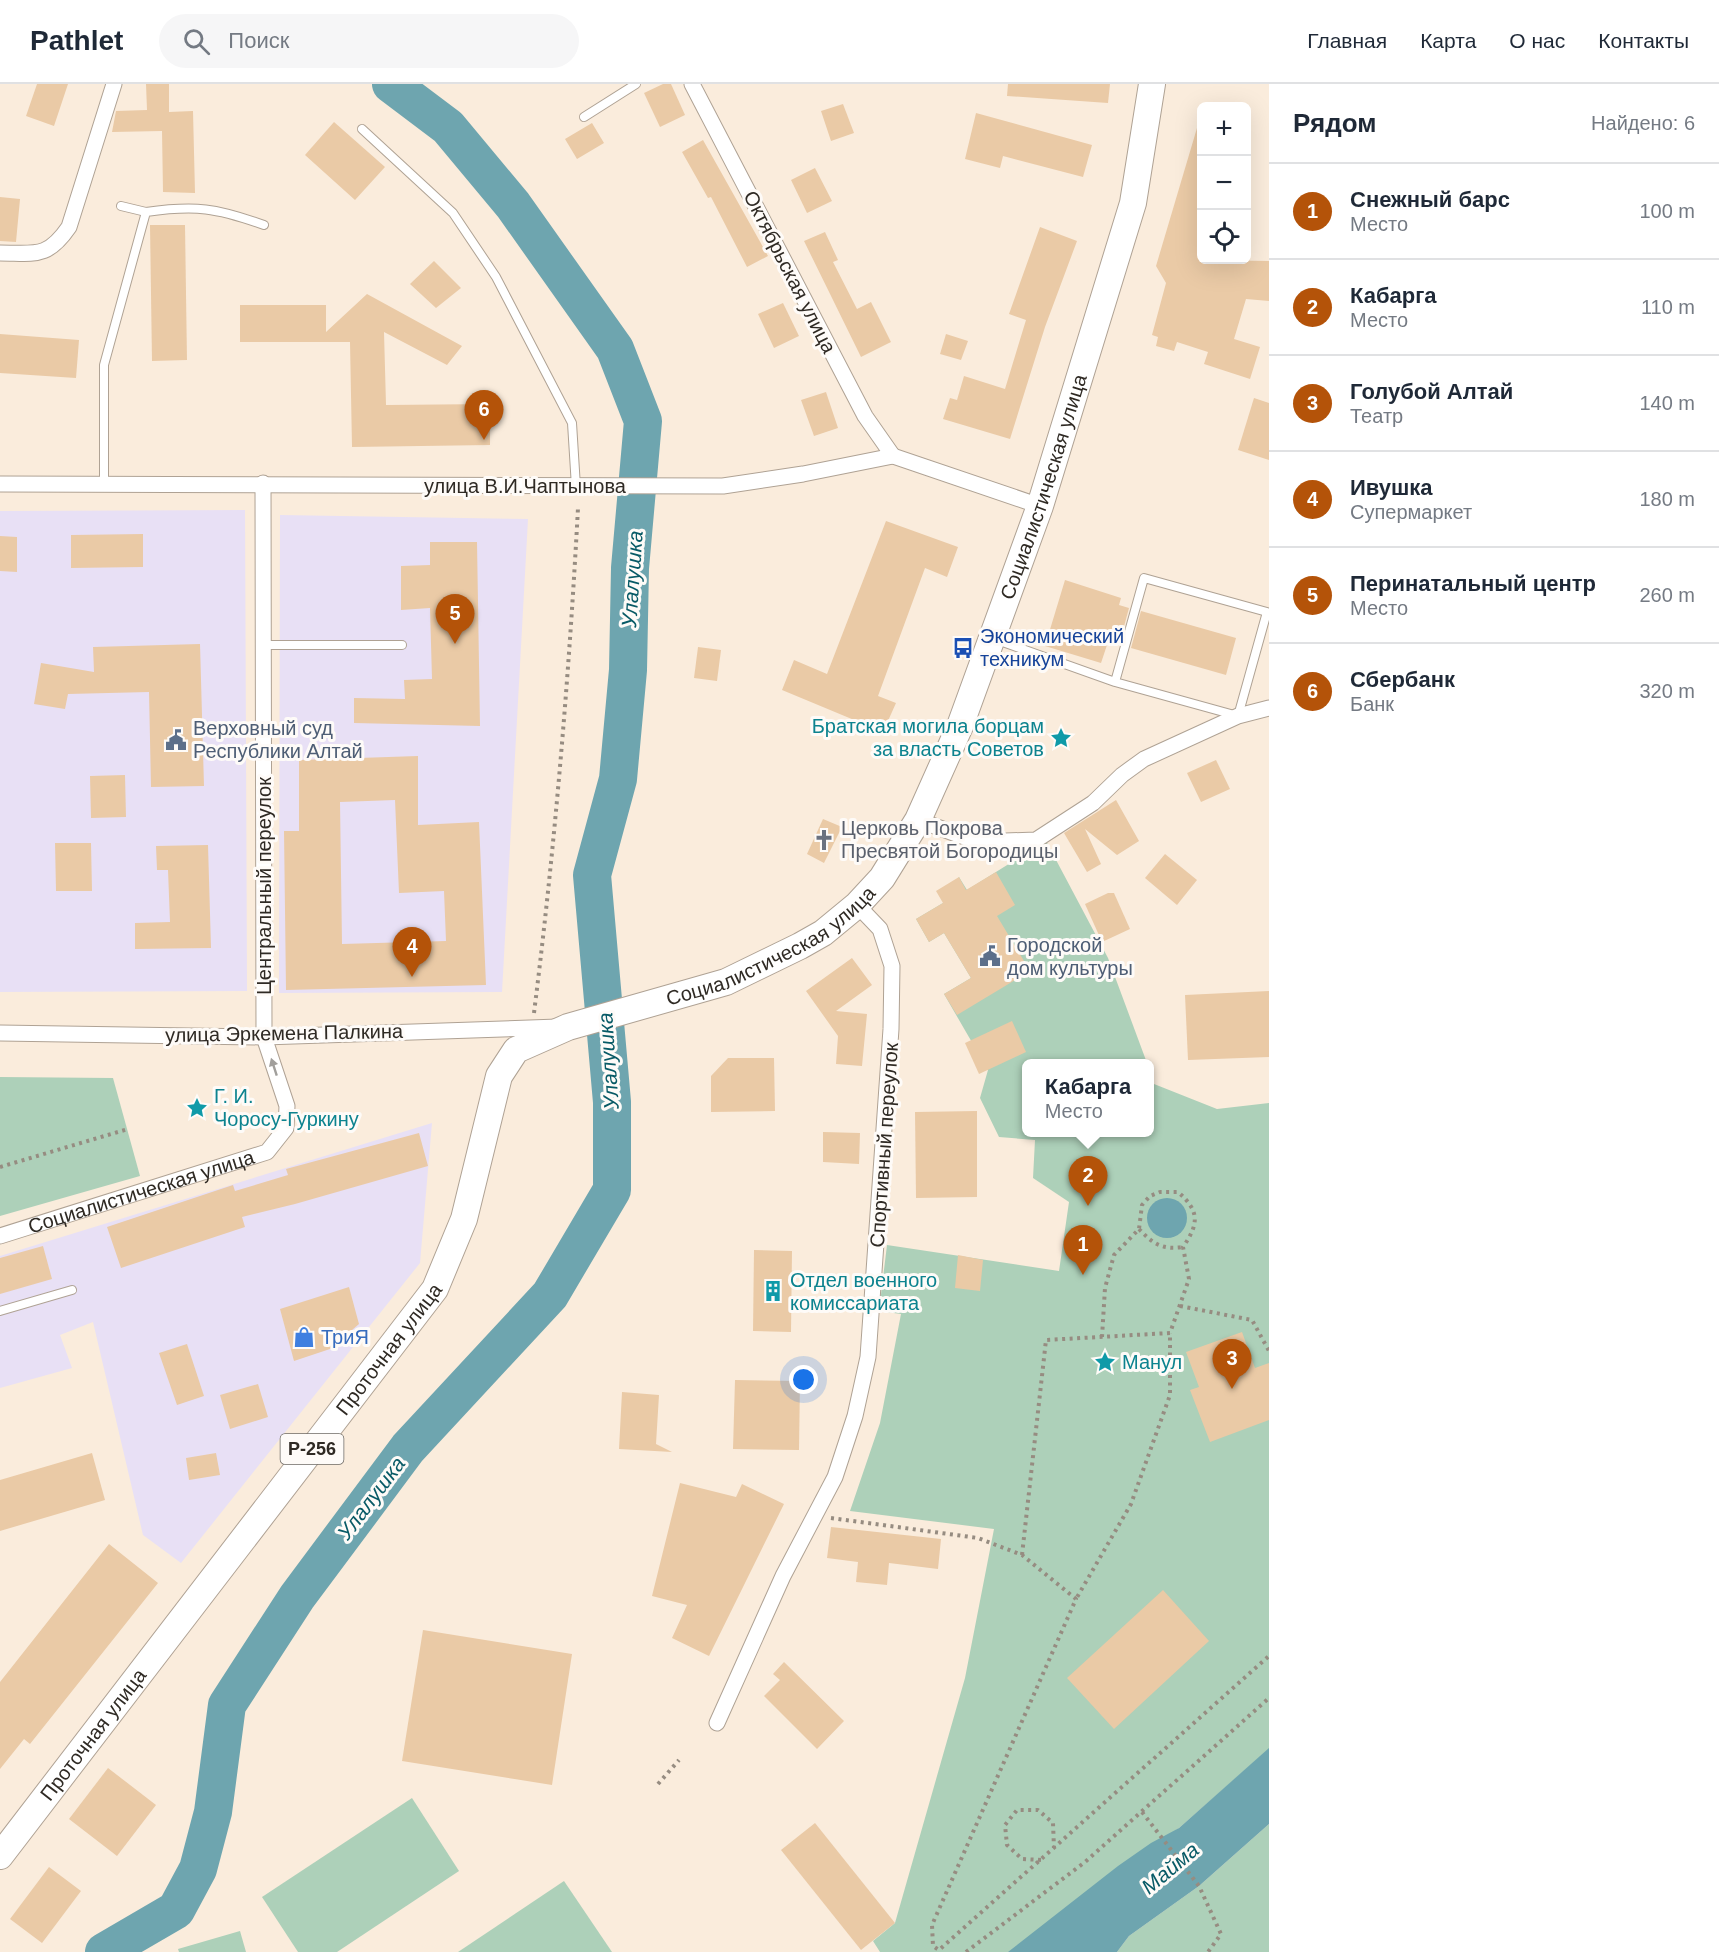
<!DOCTYPE html>
<html lang="ru">
<meta charset="utf-8">
<style>
body{margin:0;font-family:Helvetica,sans-serif;background:#f6f6f7;color:#1f2937}
.controls{position:absolute;right:18px;top:18px;display:grid;overflow:hidden;border-radius:9px;box-shadow:0 6px 24px #0002}
.controls button{width:54px;height:54px;display:grid;place-items:center;padding:0;border:0;border-bottom:2px solid #e0e1e3;background:#fff;color:#1f2937;font:30px sans-serif}
.you{position:absolute;left:804px;top:1296px;width:21px;height:21px;margin:-15px;border:4px solid #fff;border-radius:50%;background:#1a73e8;box-shadow:0 0 0 9px #1a73e833}
.badge{display:grid;place-items:center;width:39px;height:39px;border-radius:50%;background:#b45309;color:#fff;font-size:20px;font-weight:700}
.pin{position:absolute;translate:-50% -50px;filter:drop-shadow(0 2px 3px #0008)}
.pin::after{content:'';position:absolute;top:32px;width:21px;height:18px;background:inherit;clip-path:polygon(0 0,100% 0,50% 100%)}
.popup{position:absolute;left:1022px;top:975px;width:132px;height:78px;box-sizing:border-box;display:grid;place-content:center;border-radius:9px;background:#fff;filter:drop-shadow(0 2px 4px #0005);font-size:20px;white-space:nowrap;color:#747a83}
.popup b{font-size:22px;color:#1f2937}
.popup::after{content:'';position:absolute;left:50%;top:100%;margin-left:-12px;border:12px solid transparent;border-top-color:#fff}
.list{margin:0;padding:0;list-style:none}
h2{display:flex;justify-content:space-between;align-items:center;height:78px;margin:0;padding:0 24px;font-size:26px}
h2 small{font-size:20px;font-weight:400;color:#747a83}
.list li{display:grid;grid-template-columns:39px 1fr auto;gap:18px;align-items:center;box-sizing:border-box;height:96px;padding:0 24px;border-top:2px solid #e0e1e3}
.list b{display:block;font-size:22px;white-space:nowrap}
.list p{margin:0;font-size:20px;white-space:nowrap;color:#747a83}
.list em{font-size:20px;font-style:normal;color:#747a83}
.icon{flex:none;width:33px;height:33px;fill:none;stroke:currentColor;stroke-width:2;stroke-linecap:round;stroke-linejoin:round}
.map{position:relative;flex:none;width:1269px;height:1868px;overflow:hidden}
header{display:flex;align-items:center;gap:36px;box-sizing:border-box;height:84px;padding:0 30px;background:#fff;border-bottom:2px solid #e0e1e3}
header strong{font-size:28px}
nav{display:flex;gap:33px;margin-inline-start:auto;font-size:21px}
.search{width:420px;height:54px;background:#f6f6f7;display:flex;align-items:center;gap:15px;box-sizing:border-box;padding:0 21px;border-radius:33px;color:#747a83;font-size:22px}
main{display:flex}
aside{flex:1;background:#fff}
.map>svg:first-child{display:block}
</style>
<header>
<strong>Pathlet</strong>
<div class="search"><svg class="icon" aria-label="search" viewBox="0 0 24 24"><circle cx="10" cy="10" r="6"/><path d="M15 15l6 6"/></svg>Поиск</div>
<nav><a>Главная</a><a>Карта</a><a>О нас</a><a>Контакты</a></nav>
</header>
<main>
<div class="map">
<svg width="1269" height="1868" viewBox="0 0 1269 1868">
<rect width="100%" height="100%" fill="#faecdc"/>
<g fill="#e8e0f5">
<path d="M 245,426 L 247,907 L 0,908 L 0,427 Z"/>
<path d="M 280,431 L 528,435 L 502,908 L 279,909 Z"/>
<path d="M 432,1039 L 420,1179 L 181,1479 L 143,1451 L 93,1238 L 60,1251 L 72,1284 L 0,1304 L 0,1172 Z"/>
</g>
<g fill="#add0b9">
<path d="M 1046,757 L 1108,874 L 1147,979 L 1026,980 L 1026,1048 L 1150,1048 L 1150,987 L 1154,1000 L 1217,1025 L 1269,1019 L 1269,1665 L 1179,1744 L 1009,1868 L 880,1868 L 873,1857 L 895,1839 L 965,1594 L 994,1445 L 850,1427 L 880,1339 L 901,1230 L 879,1227 L 887,1161 L 1059,1187 L 1069,1118 L 1033,1094 L 1035,1056 L 999,1053 L 980,1014 L 988,986 L 944,910 L 971,894 L 944,849 L 929,858 L 916,835 L 943,819 L 959,793 L 967,806 Z"/>
<path d="M 0,993 L 113,994 L 140,1092 L 0,1132 Z"/>
<path d="M 412,1714 L 459,1787 L 337,1868 L 298,1868 L 262,1813 Z"/>
<path d="M 1269,1740 L 1269,1868 L 1117,1868 L 1129,1852 L 1199,1802 Z"/>
<path d="M 564,1797 L 612,1868 L 458,1868 Z"/>
<path d="M 240,1847 L 246,1868 L 179,1868 L 178,1865 Z"/>
</g>
<g fill="#6ea5af">
<circle cx="1167" cy="1134" r="20"/>
<path d="M 1269,1664 L 1269,1740 L 1199,1802 L 1129,1852 L 1117,1868 L 1008,1868 L 1118,1782 L 1151,1759 L 1179,1744 Z"/>
</g>
<g fill="none" stroke-linecap="round" stroke-linejoin="round">
<path stroke="#6ea5af" stroke-width="38" d="M 104,1868 L 176,1826 L 198,1785 L 213,1728 L 227,1621 L 297,1513 L 408,1364 L 550,1211 L 612,1106 L 612,1018 L 592,791 L 618,695 L 628,586 L 630,484 L 643,337 L 615,265 L 513,121 L 448,43 L 391,0"/>
</g>
<g fill="#eacaa6" fill-rule="evenodd">
<path d="M 37,0 L 68,0 L 54,42 L 26,32 Z"/>
<path d="M 146,0 L 169,0 L 169,28 L 193,27 L 195,109 L 163,108 L 162,47 L 112,48 L 116,27 L 147,26 Z"/>
<path d="M 663,0 L 671,0 L 685,31 L 660,43 L 644,9 Z"/>
<path d="M 1008,0 L 1110,0 L 1108,19 L 1007,12 Z"/>
<path d="M 843,20 L 854,49 L 831,57 L 821,27 Z"/>
<path d="M 976,29 L 1092,61 L 1083,93 L 1003,72 L 1000,84 L 965,75 Z"/>
<path d="M 334,38 L 385,83 L 355,116 L 305,71 Z"/>
<path d="M 592,39 L 604,59 L 577,75 L 565,55 Z"/>
<path d="M 1197,44 L 1202,44 L 1202,176 L 1269,177 L 1269,217 L 1246,215 L 1234,255 L 1260,263 L 1250,295 L 1204,280 L 1208,268 L 1177,258 L 1174,267 L 1156,262 L 1158,253 L 1152,251 L 1166,199 L 1156,182 Z"/>
<path d="M 703,56 L 768,172 L 747,183 L 711,113 L 708,114 L 682,68 Z"/>
<path d="M 815,84 L 832,117 L 807,129 L 791,96 Z"/>
<path d="M 0,113 L 20,115 L 16,158 L 0,157 Z"/>
<path d="M 150,141 L 185,141 L 187,276 L 152,277 Z"/>
<path d="M 1040,143 L 1077,157 L 1045,243 L 1010,355 L 943,335 L 950,314 L 957,316 L 964,292 L 1005,305 L 1026,236 L 1009,230 Z"/>
<path d="M 825,148 L 838,176 L 833,178 L 857,225 L 871,218 L 891,258 L 861,273 L 804,157 Z"/>
<path d="M 434,177 L 461,204 L 436,224 L 410,200 Z"/>
<path d="M 367,210 L 462,262 L 447,281 L 384,248 L 386,321 L 490,320 L 490,361 L 352,363 L 350,258 L 240,258 L 240,221 L 326,221 L 326,248 Z"/>
<path d="M 783,219 L 799,252 L 774,264 L 758,230 Z"/>
<path d="M 0,250 L 79,256 L 76,294 L 0,289 Z"/>
<path d="M 946,250 L 968,257 L 961,276 L 940,270 Z"/>
<path d="M 826,308 L 838,344 L 814,352 L 801,316 Z"/>
<path d="M 1254,314 L 1269,319 L 1269,376 L 1238,366 Z"/>
<path d="M 886,437 L 958,463 L 947,493 L 925,484 L 878,612 L 896,619 L 883,648 L 782,606 L 794,576 L 827,590 Z"/>
<path d="M 143,450 L 143,483 L 71,484 L 71,451 Z"/>
<path d="M 0,452 L 17,453 L 17,488 L 0,487 Z"/>
<path d="M 430,458 L 477,458 L 480,642 L 354,639 L 354,614 L 405,615 L 404,596 L 432,595 L 430,524 L 401,526 L 401,482 L 430,481 Z"/>
<path d="M 1065,496 L 1121,514 L 1119,521 L 1129,524 L 1119,561 L 1108,558 L 1101,579 L 1045,562 Z"/>
<path d="M 1141,527 L 1236,554 L 1226,591 L 1131,564 Z"/>
<path d="M 200,560 L 204,702 L 151,703 L 149,608 L 68,610 L 65,625 L 34,620 L 41,579 L 94,588 L 93,563 Z"/>
<path d="M 698,563 L 721,566 L 717,597 L 694,594 Z"/>
<path d="M 418,672 L 418,741 L 479,738 L 486,901 L 286,906 L 284,747 L 299,747 L 299,676 ZM 395,716 L 399,809 L 444,807 L 446,857 L 342,860 L 340,718 Z"/>
<path d="M 1216,676 L 1230,705 L 1201,718 L 1187,689 Z"/>
<path d="M 125,691 L 126,733 L 91,734 L 90,692 Z"/>
<path d="M 1116,716 L 1139,757 L 1117,771 L 1085,745 L 1101,780 L 1087,788 L 1064,749 Z"/>
<path d="M 823,735 L 842,743 L 824,779 L 807,770 Z"/>
<path d="M 55,759 L 91,759 L 92,807 L 56,807 Z"/>
<path d="M 208,761 L 211,864 L 135,865 L 135,839 L 170,838 L 168,786 L 157,786 L 156,762 Z"/>
<path d="M 1165,770 L 1197,796 L 1177,821 L 1145,794 Z"/>
<path d="M 996,788 L 1015,821 L 997,832 L 1030,887 L 957,931 L 944,910 L 971,894 L 944,849 L 929,858 L 916,835 L 943,819 L 936,807 L 959,793 L 966,806 Z"/>
<path d="M 1108,809 L 1114,809 L 1130,845 L 1102,858 L 1085,820 Z"/>
<path d="M 852,874 L 872,901 L 836,927 L 867,930 L 862,982 L 836,980 L 838,952 L 806,907 Z"/>
<path d="M 1269,907 L 1269,973 L 1188,976 L 1185,911 Z"/>
<path d="M 1012,937 L 1026,968 L 979,990 L 965,959 Z"/>
<path d="M 728,974 L 774,974 L 775,1027 L 711,1028 L 711,992 Z"/>
<path d="M 977,1027 L 977,1113 L 916,1114 L 915,1028 Z"/>
<path d="M 823,1048 L 860,1049 L 859,1080 L 823,1078 Z"/>
<path d="M 419,1049 L 428,1082 L 295,1120 L 242,1133 L 245,1143 L 121,1184 L 107,1143 L 233,1101 L 235,1107 L 288,1091 L 286,1085 Z"/>
<path d="M 43,1162 L 52,1195 L 0,1210 L 0,1174 Z"/>
<path d="M 754,1166 L 792,1167 L 791,1248 L 753,1247 Z"/>
<path d="M 958,1171 L 983,1176 L 980,1207 L 955,1204 Z"/>
<path d="M 349,1203 L 359,1240 L 330,1265 L 294,1277 L 280,1225 Z"/>
<path d="M 1242,1248 L 1255,1284 L 1269,1279 L 1269,1336 L 1210,1358 L 1190,1306 L 1199,1303 L 1186,1268 Z"/>
<path d="M 187,1260 L 204,1312 L 177,1321 L 159,1269 Z"/>
<path d="M 735,1296 L 800,1297 L 799,1366 L 733,1365 Z"/>
<path d="M 258,1300 L 268,1333 L 230,1345 L 220,1311 Z"/>
<path d="M 622,1308 L 659,1311 L 656,1360 L 672,1368 L 619,1365 Z"/>
<path d="M 92,1369 L 105,1416 L 0,1447 L 0,1396 Z"/>
<path d="M 216,1369 L 220,1391 L 189,1396 L 186,1374 Z"/>
<path d="M 680,1399 L 736,1413 L 742,1400 L 784,1420 L 709,1572 L 672,1554 L 687,1521 L 652,1512 Z"/>
<path d="M 831,1443 L 941,1455 L 938,1485 L 889,1479 L 887,1501 L 856,1498 L 858,1478 L 827,1474 Z"/>
<path d="M 109,1460 L 158,1499 L 30,1660 L 24,1655 L 0,1685 L 0,1598 Z"/>
<path d="M 1163,1506 L 1209,1557 L 1114,1645 L 1067,1594 Z"/>
<path d="M 423,1546 L 572,1570 L 552,1701 L 402,1677 Z"/>
<path d="M 784,1578 L 844,1637 L 817,1665 L 764,1612 L 780,1596 L 773,1590 Z"/>
<path d="M 108,1684 L 156,1721 L 117,1772 L 69,1735 Z"/>
<path d="M 815,1739 L 895,1839 L 861,1866 L 781,1766 Z"/>
<path d="M 49,1783 L 81,1807 L 42,1859 L 10,1835 Z"/>
</g>
<g fill="none" stroke-linecap="round" stroke-linejoin="round">
<defs>
<g id="lane">
<path d="M 584,33 L 636,0"/>
<path d="M 362,45 L 453,129 L 496,193 L 572,339 L 576,403"/>
<path d="M 121,122 L 146,128"/>
<path d="M 104,400 L 104,281 L 146,128 C 196,121 216,124 264,141"/>
<path d="M 997,556 L 1115,598 L 1238,632 L 1267,528 L 1144,494 L 1115,598"/>
<path d="M 263,561 L 402,561"/>
<path d="M 0,1227 L 72,1206"/>
</g>
<g id="street">
<path d="M 692,0 L 865,332 L 893,372"/>
<path d="M 0,169 C 35,169 47,175 69,143 L 114,0"/>
<path d="M 0,400 L 723,402 L 803,390 L 893,372 L 1040,422"/>
<path d="M 918,736 L 978,758 L 1036,756 L 1093,719 L 1122,691 L 1144,675 L 1238,632 L 1269,624"/>
<path d="M 0,949 L 264,953 L 558,943"/>
<path id="s1" d="M 0,1152 L 267,1068 L 286,1044 L 287,1022 L 264,953 L 263,399"/>
<path d="M 717,1639 L 783,1492 L 835,1393 L 855,1332 L 868,1273 L 891,945 L 892,882 L 880,845 L 857,821"/>
</g>
<g id="primary">
<path id="s2" d="M 0,1772 L 435,1205 L 464,1135 L 499,992 L 516,966 L 568,943 L 726,898 L 800,862 L 823,849 L 857,821 L 882,794 L 918,736 L 960,642 L 1040,422 L 1133,119 L 1152,0"/>
</g>
</defs>
<use href="#lane" stroke="#afa294" stroke-width="10"/>
<use href="#street" stroke="#afa294" stroke-width="17"/>
<use href="#primary" stroke="#afa294" stroke-width="28"/>
<g stroke="#968c81" stroke-width="4" stroke-dasharray="3 4.5" stroke-linecap="butt">
<path d="M 534,929 C 555,761 569,593 578,424"/>
<path d="M 0,1083 L 128,1045"/>
<path d="M 1139,1145 C 1153,1160 1162,1166 1183,1163"/>
<path d="M 1180,1222 L 1252,1236 L 1269,1267"/>
<path d="M 1102,1253 L 1105,1204 L 1114,1171 L 1139,1145 L 1142,1121 L 1150,1112 L 1160,1108 L 1178,1108 C 1200,1127 1199,1140 1183,1163 L 1189,1195 L 1170,1249"/>
<path d="M 831,1434 L 978,1454 L 1022,1471 L 1076,1515 L 932,1841 L 933,1862 L 939,1866 L 1269,1572"/>
<path d="M 1022,1471 L 1046,1256 L 1170,1249 L 1170,1311 L 1131,1420 L 1076,1515"/>
<path d="M 658,1700 L 679,1676"/>
<path d="M 1142,1728 L 1199,1802 L 1221,1850 L 1208,1868"/>
<path d="M 1041,1776 L 1022,1775 L 1007,1761 L 1005,1741 L 1017,1726 L 1038,1726 L 1053,1739 L 1054,1764"/>
<path d="M 966,1868 L 1085,1778 L 1269,1614"/>
</g>
<use href="#lane" stroke="#fff" stroke-width="8"/>
<use href="#street" stroke="#fff" stroke-width="15"/>
<use href="#primary" stroke="#fff" stroke-width="26"/>
</g>
<defs><path id="oneway-solid" d="M-6-.8H1V-3.2L6.5 0L1 3.2V.8H-6Z" transform="scale(1.5)"/></defs>
<use fill="#a19f9c" href="#oneway-solid" transform="translate(274 983) rotate(-108)"/>
<defs>
<symbol id="bus-bare" viewBox="-9 -9 18 18"><path d="M-5-6H5V4H4V6H2V4H-2V6H-4V4H-5ZM-3.5-4V0h7V-4ZM-3.5 1.2v1.5H-2V1.2ZM2 1.2v1.5H3.5V1.2Z" fill="#1a4fb4" stroke="#fefbf8" stroke-width="2.5" paint-order="stroke"/></symbol>
<symbol id="sight-bare" viewBox="-9 -9 18 18"><path d="M0-6L1.8-2.2L6-1.7L2.9 1.2L3.7 5.4L0 3.3L-3.7 5.4L-2.9 1.2L-6-1.7L-1.8-2.2Z" fill="#0f9aa8" stroke="#fefbf8" stroke-width="2.5" paint-order="stroke"/></symbol>
<symbol id="civic-bare" viewBox="-9 -9 18 18"><path d="M-.6-6.5H3V-4.5H.6V-3L4-1V1h2V6H-6V1h2V-1L-.6-3ZM-1.2 2.5V6h2.4V2.5Z" fill="#5c6f8a" stroke="#fefbf8" stroke-width="2.5" paint-order="stroke"/></symbol>
<symbol id="church-bare" viewBox="-9 -9 18 18"><path d="M-1.2-6h2.4v3.5h3.3v2.4h-3.3V6h-2.4V-.1h-3.3v-2.4h3.3Z" fill="#6b7280" stroke="#fefbf8" stroke-width="2.5" paint-order="stroke"/></symbol>
<symbol id="building-bare" viewBox="-9 -9 18 18"><path d="M-4-6H4V6H1V3H-1V6H-4ZM-2.5-4.3h1.7v1.8h-1.7ZM.8-4.3h1.7v1.8H.8ZM-2.5-1h1.7V.8h-1.7ZM.8-1h1.7V.8H.8Z" fill="#0f9aa8" stroke="#fefbf8" stroke-width="2.5" paint-order="stroke"/></symbol>
<symbol id="shop-bare" viewBox="-9 -9 18 18"><path d="M-5-2.5h2.3a2.7 3.5 0 0 1 5.4 0H5L5.5 6h-11ZM-1.5-2.5h3a1.5 2.3 0 0 0-3 0Z" fill="#3f7fe0" stroke="#fefbf8" stroke-width="2.5" paint-order="stroke"/></symbol>
</defs>
<g fill-rule="evenodd">
<use href="#bus-bare" x="948" y="549" width="30" height="30"/>
<use href="#sight-bare" x="1046" y="639" width="30" height="30"/>
<use href="#civic-bare" x="161" y="641" width="30" height="30"/>
<use href="#church-bare" x="809" y="741" width="30" height="30"/>
<use href="#civic-bare" x="975" y="857" width="30" height="30"/>
<use href="#sight-bare" x="182" y="1009" width="30" height="30"/>
<use href="#building-bare" x="758" y="1192" width="30" height="30"/>
<use href="#shop-bare" x="289" y="1238" width="30" height="30"/>
<use href="#sight-bare" x="1090" y="1263" width="30" height="30"/>
</g>
<g text-anchor="middle" dominant-baseline="central" stroke-width="6" stroke-linejoin="round" paint-order="stroke">
<rect fill="#fefbf8" stroke="#6d6964" stroke-width="1.5" x="280.5" y="1350" width="63" height="30" rx="4.5"/>
<g font-size="18" font-weight="bold" fill="#2f2a24">
<text x="312" y="1365">Р-256</text>
</g>
<g font-size="20" fill="#2f2a24" stroke="#fefbf8">
<text transform="translate(790 188) rotate(63)">Октябрьская улица</text>
<text x="525" y="402">улица В.И.Чаптынова</text>
<text stroke="none"><textPath href="#s2" startOffset="1804">Социалистическая улица</textPath></text>
<text transform="translate(264 802) rotate(-90)">Центральный переулок</text>
<text stroke="none"><textPath href="#s2" startOffset="1246">Социалистическая улица</textPath></text>
<text transform="translate(284 949) rotate(-1)">улица Эркемена Палкина</text>
<text transform="translate(884 1061) rotate(-86)">Спортивный переулок</text>
<text stroke="none"><textPath href="#s1" startOffset="148">Социалистическая улица</textPath></text>
<text stroke="none"><textPath href="#s2" startOffset="639">Проточная улица</textPath></text>
<text stroke="none"><textPath href="#s2" startOffset="153">Проточная улица</textPath></text>
</g>
<g font-size="20" fill="#164399" stroke="#fefbf8" text-anchor="start">
<text x="980" y="552">Экономический<tspan x="980" dy="23">техникум</tspan></text>
</g>
<g font-size="20" fill="#0d838f" stroke="#fefbf8" text-anchor="start">
<text x="1044" y="642" text-anchor="end">Братская могила борцам<tspan x="1044" dy="23">за власть Советов</tspan></text>
<text x="214" y="1012">Г. И.<tspan x="214" dy="23">Чоросу-Гуркину</tspan></text>
<text x="790" y="1196">Отдел военного<tspan x="790" dy="23">комиссариата</tspan></text>
<text x="1122" y="1278">Манул</text>
</g>
<g font-size="20" fill="#4e5e75" stroke="#fefbf8" text-anchor="start">
<text x="193" y="644">Верховный суд<tspan x="193" dy="23">Республики Алтай</tspan></text>
<text x="1007" y="861">Городской<tspan x="1007" dy="23">дом культуры</tspan></text>
</g>
<g font-size="20" fill="#5b616d" stroke="#fefbf8" text-anchor="start">
<text x="841" y="744">Церковь Покрова<tspan x="841" dy="23">Пресвятой Богородицы</tspan></text>
</g>
<g font-size="20" fill="#366cbe" stroke="#fefbf8" text-anchor="start">
<text x="321" y="1253">ТриЯ</text>
</g>
<g font-size="21" font-style="italic" fill="#085a66" stroke="#fefbf8">
<text transform="translate(632 495) rotate(-86)">Улалушка</text>
<text transform="translate(608 977) rotate(-94)">Улалушка</text>
<text transform="translate(371 1414) rotate(-53)">Улалушка</text>
<text transform="translate(1170 1784) rotate(-40)">Майма</text>
</g>
</g>
</svg>
<div class="controls">
<button>+</button>
<button>−</button>
<button><svg class="icon" aria-label="locate" viewBox="0 0 24 24"><circle cx="12" cy="12" r="6"/><path d="M12 2v4M12 18v4M2 12h4M18 12h4"/></svg></button>
</div>
<div class="you"></div>
<div class="pin badge" style="left:1083px;top:1191px">1</div>
<div class="pin badge" style="left:1088px;top:1122px">2</div>
<div class="popup"><b>Кабарга</b>Место</div>
<div class="pin badge" style="left:1232px;top:1305px">3</div>
<div class="pin badge" style="left:412px;top:893px">4</div>
<div class="pin badge" style="left:455px;top:560px">5</div>
<div class="pin badge" style="left:484px;top:356px">6</div>
</div>
<aside>
<h2>Рядом<small>Найдено: 6</small></h2>
<ul class="list">
<li><span class="badge">1</span><div><b>Снежный барс</b><p>Место</p></div><em>100 m</em></li>
<li><span class="badge">2</span><div><b>Кабарга</b><p>Место</p></div><em>110 m</em></li>
<li><span class="badge">3</span><div><b>Голубой Алтай</b><p>Театр</p></div><em>140 m</em></li>
<li><span class="badge">4</span><div><b>Ивушка</b><p>Супермаркет</p></div><em>180 m</em></li>
<li><span class="badge">5</span><div><b>Перинатальный центр</b><p>Место</p></div><em>260 m</em></li>
<li><span class="badge">6</span><div><b>Сбербанк</b><p>Банк</p></div><em>320 m</em></li>
</ul>
</aside>
</main>
